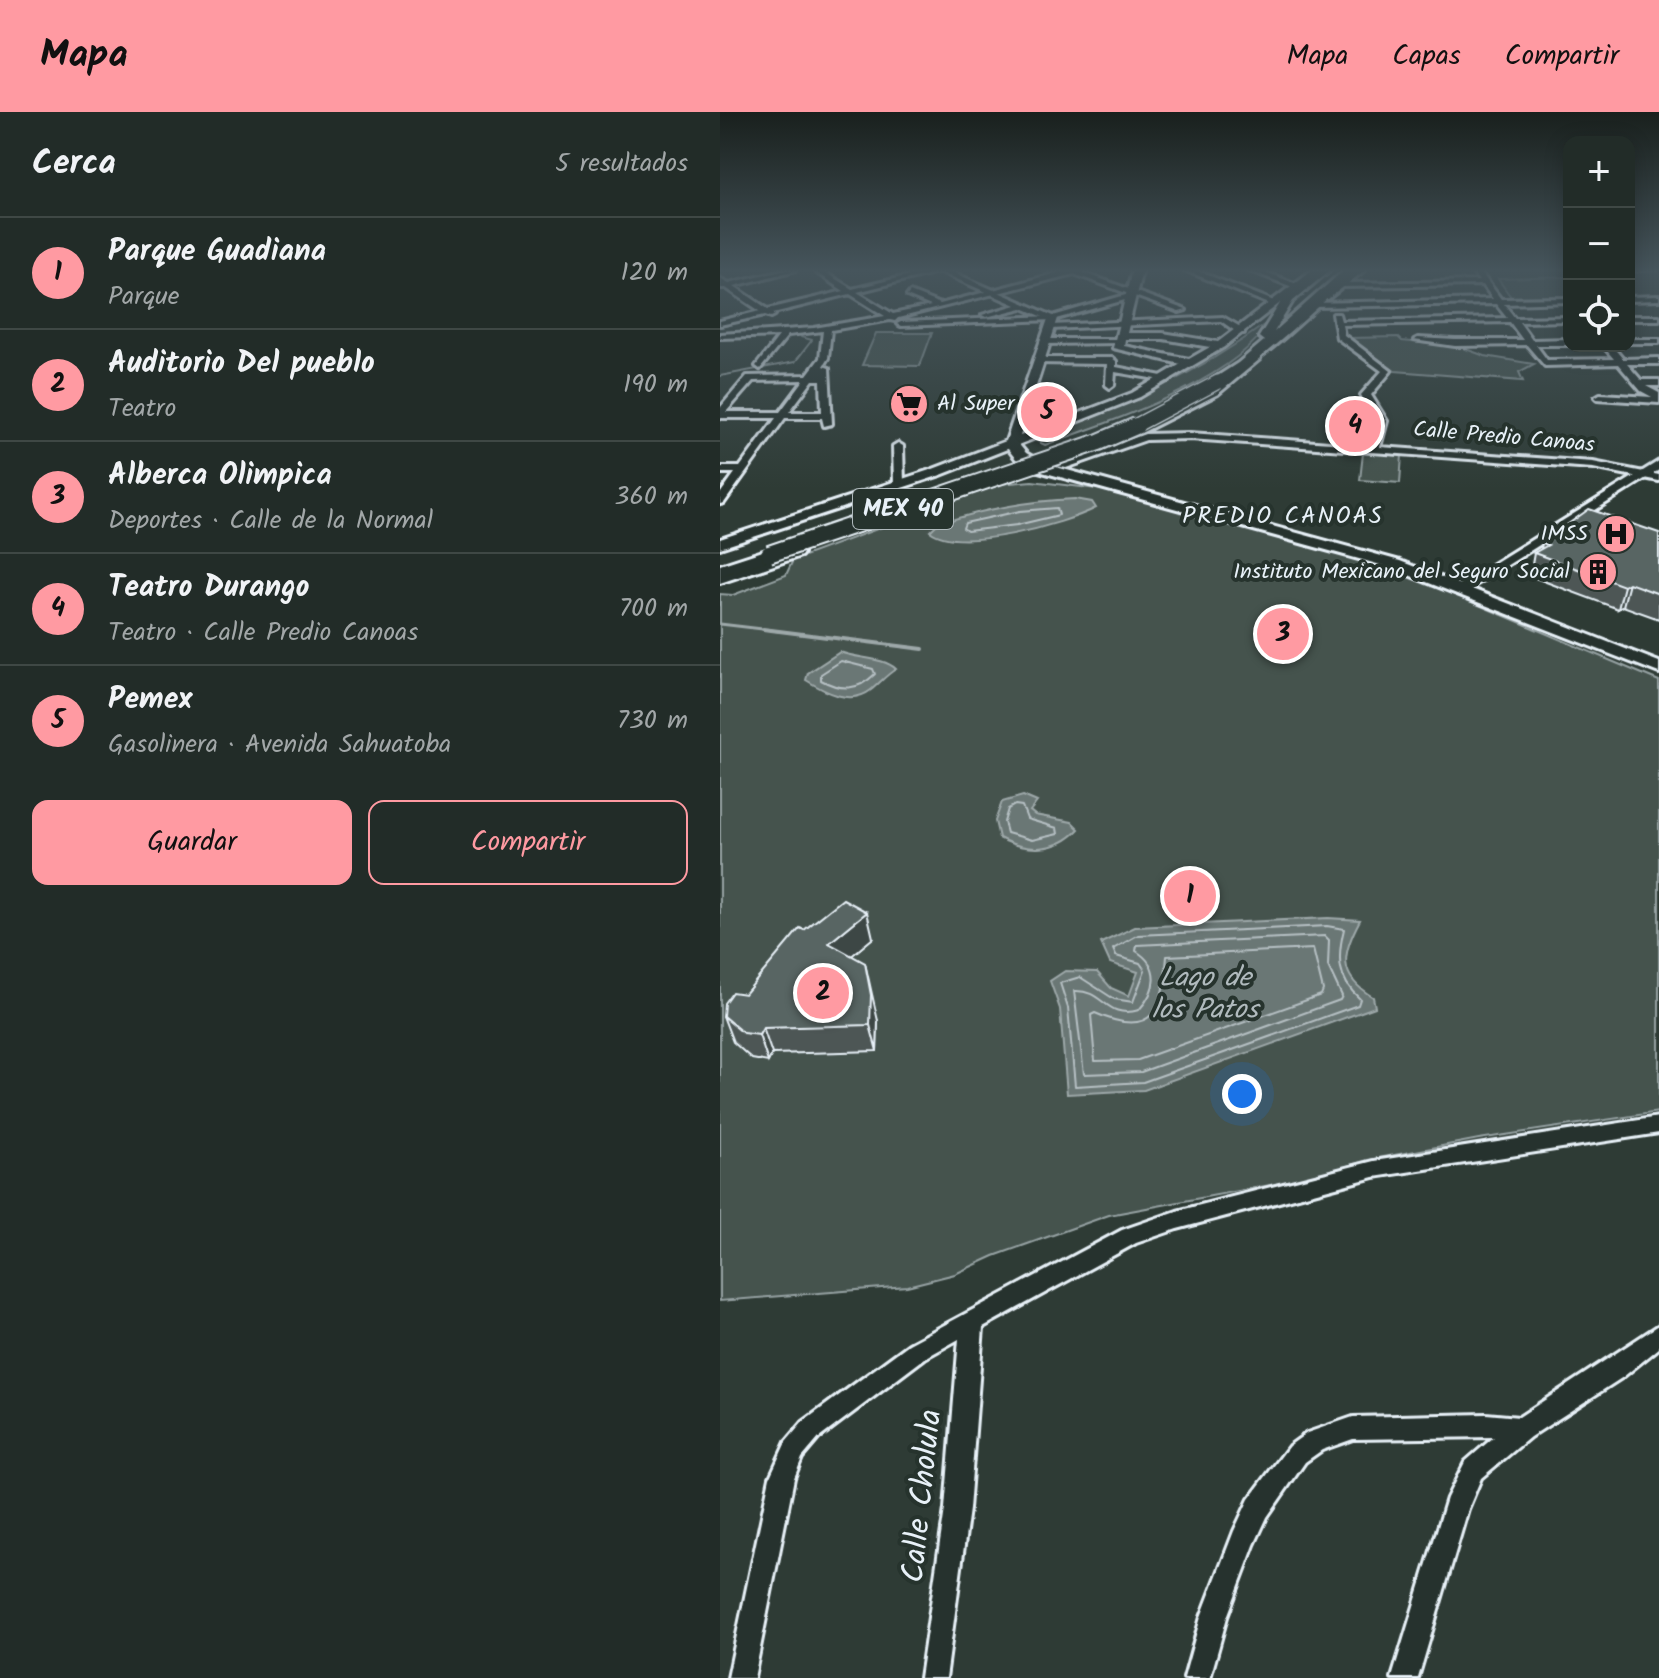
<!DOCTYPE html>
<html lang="es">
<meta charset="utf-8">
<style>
body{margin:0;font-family:Kalam,sans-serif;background:#2e3834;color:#f1f3f6}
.controls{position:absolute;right:24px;top:24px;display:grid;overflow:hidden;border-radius:16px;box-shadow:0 4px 20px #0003}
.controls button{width:72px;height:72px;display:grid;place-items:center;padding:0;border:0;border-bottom:2px solid #3f4845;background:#222c28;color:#f1f3f6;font:40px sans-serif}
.you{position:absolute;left:522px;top:982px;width:28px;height:28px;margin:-20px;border:6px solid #fff;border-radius:50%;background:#1a73e8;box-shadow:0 0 0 12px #1a73e833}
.badge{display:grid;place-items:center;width:52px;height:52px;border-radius:50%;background:#ff9aa2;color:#111;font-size:26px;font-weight:700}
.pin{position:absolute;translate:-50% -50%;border:4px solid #fff;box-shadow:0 2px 8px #0006}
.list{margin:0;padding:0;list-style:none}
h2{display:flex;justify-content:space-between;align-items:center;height:104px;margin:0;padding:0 32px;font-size:34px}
h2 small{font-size:26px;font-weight:400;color:#a2a7a8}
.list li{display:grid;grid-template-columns:52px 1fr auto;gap:24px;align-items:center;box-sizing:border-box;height:112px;padding:0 32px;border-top:2px solid #3f4845}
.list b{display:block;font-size:30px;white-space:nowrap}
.list p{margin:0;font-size:26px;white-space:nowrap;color:#a2a7a8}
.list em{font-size:26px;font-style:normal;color:#a2a7a8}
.actions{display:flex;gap:16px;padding:24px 32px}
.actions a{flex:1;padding:18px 0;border:2px solid #ff9aa2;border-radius:16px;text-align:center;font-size:28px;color:#ff9aa2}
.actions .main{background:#ff9aa2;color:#111}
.icon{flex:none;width:44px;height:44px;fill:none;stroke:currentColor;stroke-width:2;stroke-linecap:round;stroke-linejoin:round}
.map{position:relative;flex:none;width:939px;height:1566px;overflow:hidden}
header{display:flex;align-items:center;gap:48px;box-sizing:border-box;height:112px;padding:0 40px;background:#ff9aa2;color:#111}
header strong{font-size:38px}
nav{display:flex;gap:44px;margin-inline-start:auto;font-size:28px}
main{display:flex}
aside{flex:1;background:#222c28}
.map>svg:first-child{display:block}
</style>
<header>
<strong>Mapa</strong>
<nav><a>Mapa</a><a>Capas</a><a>Compartir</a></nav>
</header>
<main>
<aside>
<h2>Cerca<small>5 resultados</small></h2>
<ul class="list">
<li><span class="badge">1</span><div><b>Parque Guadiana</b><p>Parque</p></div><em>120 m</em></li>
<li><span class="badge">2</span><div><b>Auditorio Del pueblo</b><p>Teatro</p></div><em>190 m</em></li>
<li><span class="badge">3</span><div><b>Alberca Olimpica</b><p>Deportes · Calle de la Normal</p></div><em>360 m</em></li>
<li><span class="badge">4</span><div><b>Teatro Durango</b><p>Teatro · Calle Predio Canoas</p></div><em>700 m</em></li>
<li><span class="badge">5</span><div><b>Pemex</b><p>Gasolinera · Avenida Sahuatoba</p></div><em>730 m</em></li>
</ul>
<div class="actions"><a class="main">Guardar</a><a>Compartir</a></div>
</aside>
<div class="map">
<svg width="939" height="1566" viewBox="0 0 939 1566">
<rect width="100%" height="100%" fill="#2e3b35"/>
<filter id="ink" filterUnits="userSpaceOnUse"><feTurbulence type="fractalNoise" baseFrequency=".0125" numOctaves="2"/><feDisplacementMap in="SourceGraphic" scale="16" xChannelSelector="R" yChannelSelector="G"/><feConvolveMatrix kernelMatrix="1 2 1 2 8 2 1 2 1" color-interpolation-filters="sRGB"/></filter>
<g filter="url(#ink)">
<g fill="#45524e" stroke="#96a2a3" stroke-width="2">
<path d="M 849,165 L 849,184 L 791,185 L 778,167 Z"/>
<path d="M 551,208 C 514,271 391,309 325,333 L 310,326 C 400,298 474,264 551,208 Z"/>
<path d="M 156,221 L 212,221 L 200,254 L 142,253 Z"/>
<path d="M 678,225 L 682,229 L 740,235 L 765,244 L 814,252 L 799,260 L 803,269 L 675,259 L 629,226 Z"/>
<path d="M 643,341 L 682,343 L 680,371 L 640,368 Z"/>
<path d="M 312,369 L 386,378 L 673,457 L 939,569 L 939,1000 L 759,1027 L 648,1048 L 582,1067 L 389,1103 L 274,1144 L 235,1162 L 187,1174 L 0,1189 L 0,482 L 13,483 L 66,463 L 73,448 L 279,372 Z"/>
</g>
<g fill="#6b7775" stroke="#9da8a9" stroke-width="2">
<path d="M 355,387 L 372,390 L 376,396 C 345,412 239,442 210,419 L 216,413 C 262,397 306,389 355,387 Z"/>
<path d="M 120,540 C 137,547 163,545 176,557 C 166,563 160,571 151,578 C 131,594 105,580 86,568 L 88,561 Z"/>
<path d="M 303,684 L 317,690 L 310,699 L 315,703 L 352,710 L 359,717 C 337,741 305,740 279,726 L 275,709 L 282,690 Z"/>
<path d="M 608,806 L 640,808 C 622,841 617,864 653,885 L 655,895 L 424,978 L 347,982 L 340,897 L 330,869 L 345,859 L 377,860 L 391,876 L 409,884 L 418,860 L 390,851 L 381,831 L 415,815 Z"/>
</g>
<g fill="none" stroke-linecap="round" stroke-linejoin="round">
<g stroke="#b6c0c4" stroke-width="2">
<path d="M 337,396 L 339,403 L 297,413 L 247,419 L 243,416 L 245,411 L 300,399 Z"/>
<path d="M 121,549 L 153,557 L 155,562 C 138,579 121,579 101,568 L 101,562 Z"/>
<path d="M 295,693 L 302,694 L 307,707 L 337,716 L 338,722 L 312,728 L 287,721 L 284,710 L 288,697 Z"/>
<path d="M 607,814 L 624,817 C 617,845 617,867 640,887 L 638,893 L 423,970 L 355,974 L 348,896 L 340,871 L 360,865 L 394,887 L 413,890 L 425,858 L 420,851 L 396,844 L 393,837 L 418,823 Z"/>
<path d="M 605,824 L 609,828 L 608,854 L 622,884 L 620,888 L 421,960 L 364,962 L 354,879 C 384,877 385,908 419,898 C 437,878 441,854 416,839 L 417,833 Z"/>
<path d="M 593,837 L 603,878 L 601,883 L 418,948 L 375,949 L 371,903 L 375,901 C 435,928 443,896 447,844 Z"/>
</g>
<path stroke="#9da8a9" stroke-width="2" d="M 0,264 L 75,250 L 92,228 L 81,225"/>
<path stroke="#9da8a9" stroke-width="3" d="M 0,512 L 59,519"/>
<path stroke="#9da8a9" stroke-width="4" d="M 43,517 L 203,537"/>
<defs>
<g id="minor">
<path d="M 62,158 L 76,158 L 14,174 L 48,197 L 124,179 L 92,158 L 101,158 L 132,177 L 211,158 L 225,158 L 137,180 L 173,202 L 211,194 L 187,184 L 190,180 L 220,192 L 348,158 L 366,158 L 362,160 L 466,198 L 459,200 L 412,183 L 412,186 L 333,208 L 181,214 L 177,212 L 181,210 L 333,204 L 409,182 L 354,162 L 178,206 L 175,209 L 170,208 L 111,218 L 108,246 L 103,254 L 109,256 L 112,312 L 104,314 L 102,306 L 65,306 L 4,391 L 0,392 L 0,382 L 15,361 L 0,361 L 0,355 L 20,355 L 56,306 L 0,306 L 0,296 L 27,264 L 87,263 L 100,246 L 103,219 L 68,223 L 40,257 L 36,254 L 59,224 L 0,226 L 0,222 L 94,216 L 165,204 L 130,182 L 53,201 L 55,203 L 51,205 L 45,203 L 0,213 L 0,209 L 40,199 L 6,176 L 1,176 L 0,166 L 9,171 ZM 84,268 L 60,300 L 6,300 L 33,269 ZM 93,268 L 101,268 L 102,300 L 69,300 Z"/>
<path d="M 464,158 L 475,158 L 559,191 L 552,193 Z"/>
<path d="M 528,158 L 540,158 L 585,175 L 578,177 Z"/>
<path d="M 751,158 L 759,158 L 781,187 L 849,186 L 849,190 L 784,192 L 795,206 L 849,205 L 849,209 L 799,210 L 812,228 L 849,227 L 849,233 L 816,233 L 827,248 L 894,247 L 883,234 L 892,234 L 903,247 L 939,246 L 939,252 L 907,252 L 921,268 L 939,268 L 939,274 L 926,274 L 939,281 L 939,291 L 877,287 L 875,285 L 880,282 L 932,285 L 921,279 L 898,252 L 825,254 L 807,233 L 735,234 L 694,228 L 698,226 L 735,228 L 803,228 L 790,210 L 622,213 L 624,223 L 671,259 L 651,283 L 667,309 L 660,335 L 873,350 L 939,363 L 939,369 L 873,356 L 470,327 L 426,328 L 346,356 L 337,354 L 425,322 L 470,321 L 651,334 L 657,309 L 641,283 L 662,259 L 617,226 L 613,202 L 619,202 L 621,209 L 787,206 L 776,192 L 591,195 L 587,193 L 591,191 L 773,187 L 763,173 L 619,175 L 615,173 L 619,171 L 759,169 Z"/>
<path d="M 939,184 L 939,188 L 909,189 L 909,185 Z"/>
<path d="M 303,191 L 306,195 L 266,205 L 262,203 Z"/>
<rect x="909" y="204" width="30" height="4"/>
<path d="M 503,205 L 524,217 L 524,221 L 518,221 L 501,209 L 331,217 L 327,215 L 331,213 Z"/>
<path d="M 326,227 L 399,227 L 403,229 L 399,231 L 323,232 L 323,228 Z"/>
<rect x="909" y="227" width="30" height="4"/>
<path d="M 319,246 L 392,246 L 396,249 L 396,255 L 452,266 L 448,269 L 395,260 L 394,273 L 390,276 L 386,273 L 387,252 L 316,251 L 315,249 Z"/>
<path d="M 178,331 L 183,334 L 184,373 L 179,376 L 174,373 L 173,334 Z"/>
<path d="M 939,1005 L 939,1021 L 654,1065 L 457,1117 L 416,1131 L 263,1215 L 249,1397 L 226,1566 L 200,1566 L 225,1397 L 239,1227 L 205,1246 L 99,1326 L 82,1346 L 74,1366 L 34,1566 L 8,1566 L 50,1365 L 66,1330 L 83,1310 L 189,1232 L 402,1118 L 457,1099 L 654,1049 Z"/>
<path d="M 939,1213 L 939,1236 L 903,1265 L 810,1325 L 761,1366 L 748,1397 L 698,1566 L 672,1566 L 727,1386 L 745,1350 L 774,1325 L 633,1327 L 602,1338 L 585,1350 L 547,1405 L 534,1433 L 507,1505 L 490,1566 L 464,1566 L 481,1505 L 514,1419 L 529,1387 L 569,1334 L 587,1321 L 633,1305 L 766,1302 L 799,1305 Z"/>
</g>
<g id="tertiary">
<path d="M 216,158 L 228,158 L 338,206 L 300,324 L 412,281 L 461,252 L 393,236 L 412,158 L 422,158 L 407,221 L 443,221 L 498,230 L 592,158 L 602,158 L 504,235 L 420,285 L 221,363 L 0,436 L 0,427 L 213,357 L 286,329 L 328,207 ZM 405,227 L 443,227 L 490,235 L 469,247 L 404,234 Z"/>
<path d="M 635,158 L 645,158 L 608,187 L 602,187 L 602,183 Z"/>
<path d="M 536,242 L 540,243 L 540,247 L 498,282 L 411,326 L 401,323 L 490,278 Z"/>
<path d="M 939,349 L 939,358 L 746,479 L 736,479 L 734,476 Z"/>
<path d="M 76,437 L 83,441 L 81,444 L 0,471 L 0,462 Z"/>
</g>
<path id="secondary" d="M 286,329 L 296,329 L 306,341 L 325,352 L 680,449 L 939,550 L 939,561 L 668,455 L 315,358 L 296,347 L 284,332 Z"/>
<g id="primary">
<path d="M 598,158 L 610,158 L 573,189 L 554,220 L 624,158 L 636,158 C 618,178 514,276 493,273 L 493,267 L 518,251 L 544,229 L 539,225 L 564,185 Z"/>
<path d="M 49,437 L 57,442 L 55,446 L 0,464 L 0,453 Z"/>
</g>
</defs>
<use href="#minor" stroke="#e8f1f8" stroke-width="6"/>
<use href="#tertiary" stroke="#e8f1f8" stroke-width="6"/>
<use href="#secondary" stroke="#e8f1f8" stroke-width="6"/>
<use href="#primary" stroke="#e8f1f8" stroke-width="6"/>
<use href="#minor" fill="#26332d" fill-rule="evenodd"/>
<use href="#tertiary" fill="#26332d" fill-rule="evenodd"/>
<use href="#secondary" fill="#26332d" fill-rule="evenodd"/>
<use href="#primary" fill="#26332d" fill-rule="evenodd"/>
<defs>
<path id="primary-bridge-far1" d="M 411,316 L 498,270"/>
<path id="primary-bridge" d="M 49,442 L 379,330 L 416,314"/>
</defs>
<use href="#primary-bridge-far1" stroke="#e8f1f8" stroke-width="16" stroke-linecap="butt"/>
<use href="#primary-bridge" stroke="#e8f1f8" stroke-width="20" stroke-linecap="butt"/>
<use href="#primary-bridge-far1" stroke="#26332d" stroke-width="13"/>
<use href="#primary-bridge" stroke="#26332d" stroke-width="16"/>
</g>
<g fill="#4d5755" stroke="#e8f1f8" stroke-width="2">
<path d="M 909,158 L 939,158 L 939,159 L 909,161 Z"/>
<path d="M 939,421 L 939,507 L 903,494 L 898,497 L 810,464 L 814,441 L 821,438 L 822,431 Z"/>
<path d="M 84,818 L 153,826 L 131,844 L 158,909 L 157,939 L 52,942 L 48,950 L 32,947 L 13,930 L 3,904 L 25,882 Z"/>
</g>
<g fill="#3e4745" stroke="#e8f1f8" stroke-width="2">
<path d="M 909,471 L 903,494 L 898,497 L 904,474 Z"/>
<path d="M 147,800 L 153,826 L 116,857 L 109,831 Z"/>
<path d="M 145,851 L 158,909 L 157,939 L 150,913 Z"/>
<path d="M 43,916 L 52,942 L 48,950 L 39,923 Z"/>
</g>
<g fill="#596563" stroke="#e8f1f8" stroke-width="2">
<path d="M 869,397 L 939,421 L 939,482 L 909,471 L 904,474 L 814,441 L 828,433 L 822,431 Z"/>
<path d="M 123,787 L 147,800 L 109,831 L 145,851 L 151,883 L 150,913 L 43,916 L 39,923 L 23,921 L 3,904 L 4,891 L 12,880 L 25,882 L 80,816 L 84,818 Z"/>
</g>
</g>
<linearGradient id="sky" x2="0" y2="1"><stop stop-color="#19201d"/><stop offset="0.42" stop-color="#46555c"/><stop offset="1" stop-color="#46555c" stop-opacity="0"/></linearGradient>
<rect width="939" height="377" fill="url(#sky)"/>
<defs>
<symbol id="supermarket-disc" viewBox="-11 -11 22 22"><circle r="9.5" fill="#ff9aa2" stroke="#26332d"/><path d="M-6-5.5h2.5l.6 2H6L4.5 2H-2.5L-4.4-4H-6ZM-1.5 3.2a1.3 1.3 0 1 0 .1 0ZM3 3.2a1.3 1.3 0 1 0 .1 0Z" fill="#111"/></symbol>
<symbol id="hospital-disc" viewBox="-11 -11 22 22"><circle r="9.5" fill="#ff9aa2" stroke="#26332d"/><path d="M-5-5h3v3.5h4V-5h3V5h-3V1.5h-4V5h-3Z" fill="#111"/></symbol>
<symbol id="building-disc" viewBox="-11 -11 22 22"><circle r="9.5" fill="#ff9aa2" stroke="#26332d"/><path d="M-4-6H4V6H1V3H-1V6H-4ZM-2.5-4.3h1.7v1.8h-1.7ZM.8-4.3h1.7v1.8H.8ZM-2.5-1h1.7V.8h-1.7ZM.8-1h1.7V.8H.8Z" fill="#111"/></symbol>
</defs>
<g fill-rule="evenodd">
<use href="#supermarket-disc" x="167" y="270" width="44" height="44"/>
<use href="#hospital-disc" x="874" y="400" width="44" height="44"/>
<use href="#building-disc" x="856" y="438" width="44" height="44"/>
</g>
<g text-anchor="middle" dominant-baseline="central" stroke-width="8" stroke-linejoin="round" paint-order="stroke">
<g font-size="22" fill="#e8f1f8" stroke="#26332d" text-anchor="end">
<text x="217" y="292" text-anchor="start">Al Super</text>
<text x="868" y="422">IMSS</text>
<text x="850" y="460">Instituto Mexicano del Seguro Social</text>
</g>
<g font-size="22" fill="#e8f1f8" stroke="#26332d">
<text transform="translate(784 326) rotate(5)">Calle Predio Canoas</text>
</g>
<rect fill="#26332d" stroke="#aeb8bb" stroke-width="2" x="133" y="377" width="100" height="40" rx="6"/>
<g font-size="24" font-weight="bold" fill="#e8f1f8">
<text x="183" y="397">MEX 40</text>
</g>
<g font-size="24" letter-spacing="2" fill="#e8f1f8" stroke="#26332d">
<text x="563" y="404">PREDIO CANOAS</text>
</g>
<g font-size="28" font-style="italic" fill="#b0babd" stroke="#26332d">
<text x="485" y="866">Lago de<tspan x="485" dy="32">los Patos</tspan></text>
</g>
<g font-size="32" fill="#e8f1f8" stroke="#26332d">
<text transform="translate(203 1384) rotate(-84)">Calle Cholula</text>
</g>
</g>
</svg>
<div class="controls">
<button>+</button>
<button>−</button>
<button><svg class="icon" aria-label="locate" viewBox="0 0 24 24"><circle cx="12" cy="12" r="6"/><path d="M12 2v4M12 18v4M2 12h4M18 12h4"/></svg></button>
</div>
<div class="you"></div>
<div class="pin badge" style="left:470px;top:784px">1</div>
<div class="pin badge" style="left:103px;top:881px">2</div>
<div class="pin badge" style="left:563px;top:522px">3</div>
<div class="pin badge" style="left:635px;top:314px">4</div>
<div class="pin badge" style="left:327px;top:300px">5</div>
</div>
</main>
